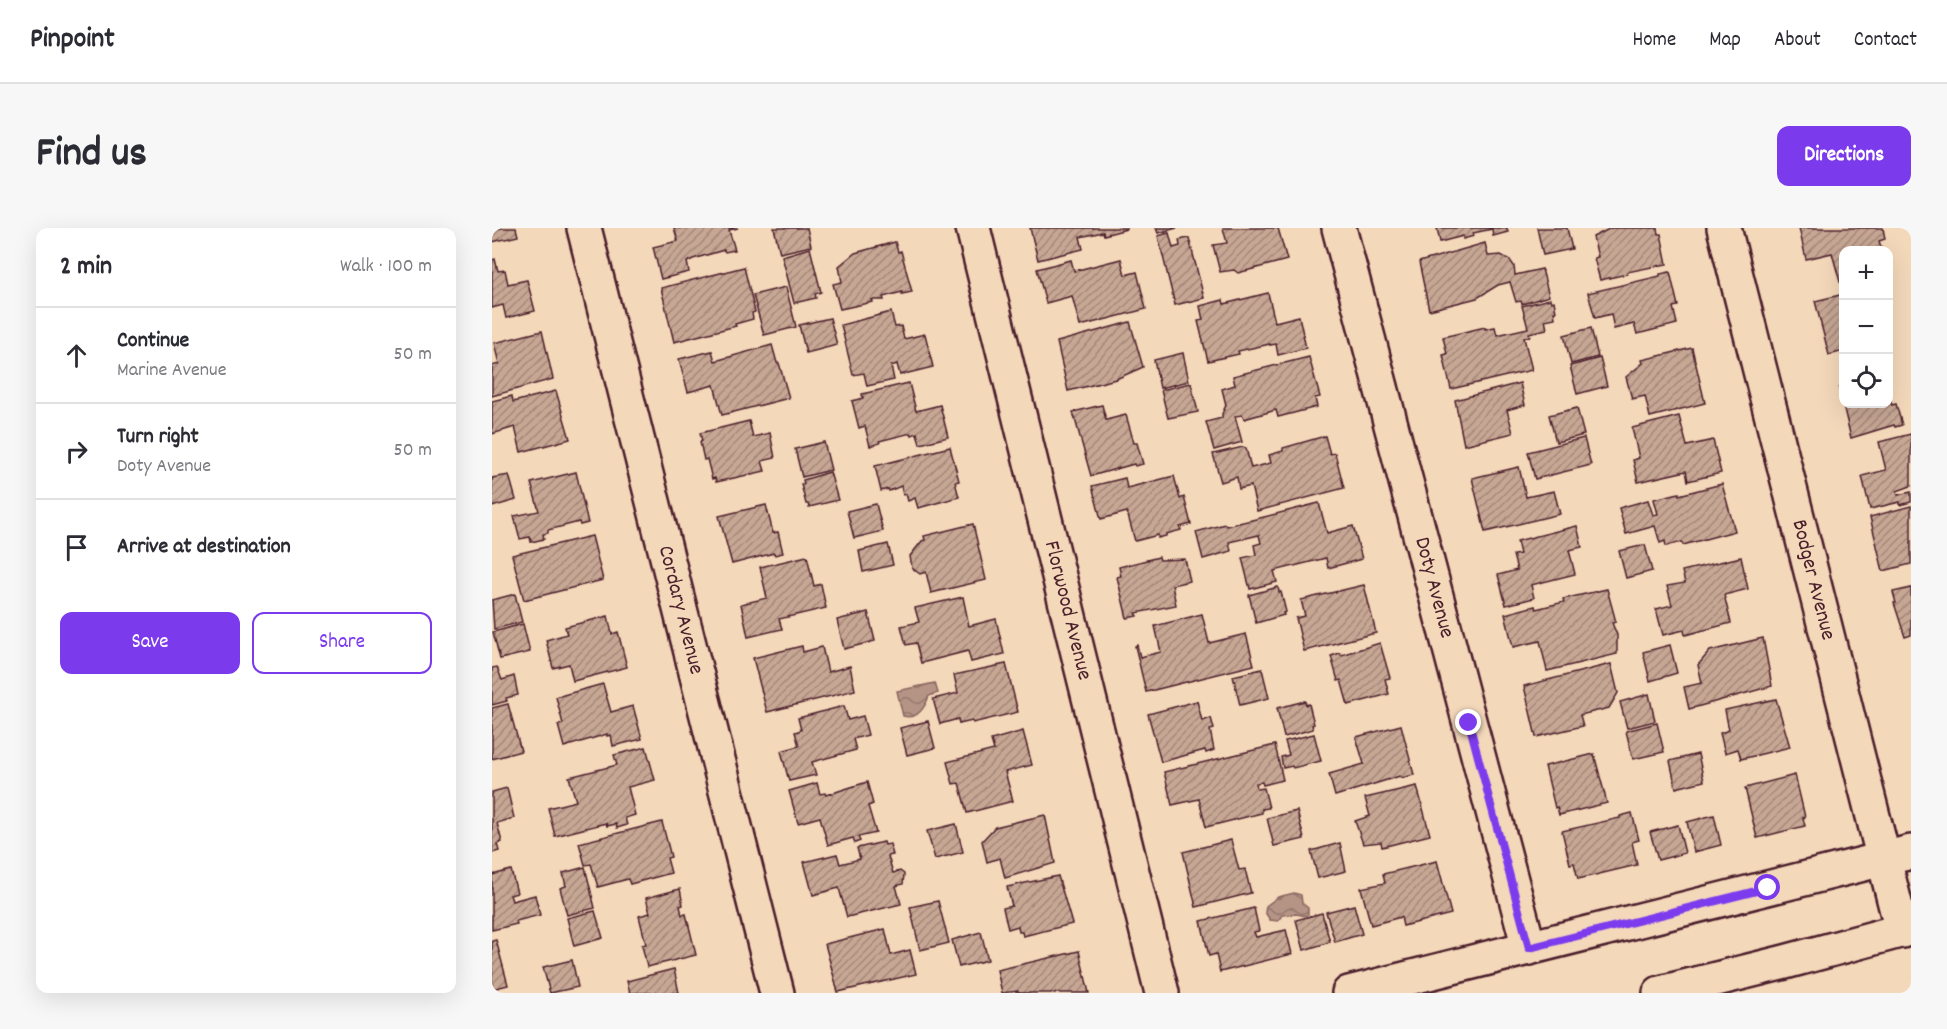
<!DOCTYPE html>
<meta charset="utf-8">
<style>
body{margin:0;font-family:Dekko,sans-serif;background:#f7f7f7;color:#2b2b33}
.controls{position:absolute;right:18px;top:18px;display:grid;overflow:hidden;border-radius:12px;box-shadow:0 6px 24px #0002}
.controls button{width:54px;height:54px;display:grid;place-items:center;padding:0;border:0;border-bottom:2px solid #e1e1e2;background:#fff;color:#2b2b33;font:30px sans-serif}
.stop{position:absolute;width:18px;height:18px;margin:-14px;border:4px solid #7c3aed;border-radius:50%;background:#fff}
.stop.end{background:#7c3aed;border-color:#fff;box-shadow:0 2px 6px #0008}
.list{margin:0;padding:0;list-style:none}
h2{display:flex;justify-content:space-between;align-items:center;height:78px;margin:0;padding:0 24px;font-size:26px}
h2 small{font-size:20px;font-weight:400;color:#7c7c81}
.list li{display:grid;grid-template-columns:39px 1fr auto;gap:18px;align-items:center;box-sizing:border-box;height:96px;padding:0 24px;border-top:2px solid #e1e1e2}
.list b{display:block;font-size:22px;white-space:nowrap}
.list p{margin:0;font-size:20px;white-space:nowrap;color:#7c7c81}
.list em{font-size:20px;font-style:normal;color:#7c7c81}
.actions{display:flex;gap:12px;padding:18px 24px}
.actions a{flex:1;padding:14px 0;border:2px solid #7c3aed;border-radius:12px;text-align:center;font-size:21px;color:#7c3aed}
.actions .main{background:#7c3aed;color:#fff}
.icon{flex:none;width:33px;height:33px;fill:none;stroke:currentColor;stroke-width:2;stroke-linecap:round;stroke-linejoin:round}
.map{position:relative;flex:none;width:1419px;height:765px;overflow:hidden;border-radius:12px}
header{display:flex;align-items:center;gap:36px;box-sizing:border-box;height:84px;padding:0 30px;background:#fff;border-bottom:2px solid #e1e1e2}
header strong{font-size:28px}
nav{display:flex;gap:33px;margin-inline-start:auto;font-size:21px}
.intro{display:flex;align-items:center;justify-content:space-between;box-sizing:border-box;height:144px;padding:0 36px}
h1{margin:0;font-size:42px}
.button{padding:15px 27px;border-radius:12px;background:#7c3aed;color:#fff;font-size:21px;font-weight:700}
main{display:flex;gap:36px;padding:0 36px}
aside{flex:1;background:#fff;border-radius:12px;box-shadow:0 6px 24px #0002}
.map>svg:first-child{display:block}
</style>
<header>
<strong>Pinpoint</strong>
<nav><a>Home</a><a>Map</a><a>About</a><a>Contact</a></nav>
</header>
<div class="intro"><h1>Find us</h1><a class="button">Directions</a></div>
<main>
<aside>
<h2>2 min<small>Walk · 100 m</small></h2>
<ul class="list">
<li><svg class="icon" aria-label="ahead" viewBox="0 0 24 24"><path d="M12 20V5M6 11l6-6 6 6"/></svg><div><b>Continue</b><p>Marine Avenue</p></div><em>50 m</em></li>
<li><svg class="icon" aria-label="right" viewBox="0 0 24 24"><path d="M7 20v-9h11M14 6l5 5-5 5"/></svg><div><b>Turn right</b><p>Doty Avenue</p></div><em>50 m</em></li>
<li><svg class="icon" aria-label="arrive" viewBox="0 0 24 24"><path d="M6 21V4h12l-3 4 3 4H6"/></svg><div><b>Arrive at destination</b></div></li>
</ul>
<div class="actions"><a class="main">Save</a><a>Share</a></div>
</aside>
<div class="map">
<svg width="1419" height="765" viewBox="0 0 1419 765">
<defs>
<pattern id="water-waves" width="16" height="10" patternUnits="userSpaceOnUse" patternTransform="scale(1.5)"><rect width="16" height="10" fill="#b59485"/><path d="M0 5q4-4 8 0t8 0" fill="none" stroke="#95786d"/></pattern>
<pattern id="building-hatch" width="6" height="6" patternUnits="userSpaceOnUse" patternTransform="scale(1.5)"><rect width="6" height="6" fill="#c7a794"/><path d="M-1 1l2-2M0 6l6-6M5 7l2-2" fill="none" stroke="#a48779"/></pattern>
</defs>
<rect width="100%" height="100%" fill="#f4d8ba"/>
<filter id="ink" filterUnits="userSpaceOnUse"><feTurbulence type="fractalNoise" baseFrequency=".0167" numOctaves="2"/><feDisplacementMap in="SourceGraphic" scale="12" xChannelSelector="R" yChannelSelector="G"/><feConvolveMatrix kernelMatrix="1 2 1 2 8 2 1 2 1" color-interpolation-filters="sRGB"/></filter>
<g filter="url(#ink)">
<g fill="url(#water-waves)" stroke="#8a6561" stroke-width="1.5">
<path d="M 443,455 L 446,465 L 437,468 C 433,479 425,492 411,488 L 405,463 Z"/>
<path d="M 802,665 L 809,667 L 810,675 L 816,680 L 816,686 L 814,688 L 804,686 L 790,687 L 786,693 L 778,692 L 773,684 L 774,678 L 786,669 Z"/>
</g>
<g fill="url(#building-hatch)" stroke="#4a1f2b" stroke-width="1.5">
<path d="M 0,0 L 24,0 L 26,8 L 0,14 Z"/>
<path d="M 182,0 L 246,0 L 237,2 L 243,22 L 233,24 L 232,22 L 201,31 L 195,34 L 197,44 L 169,51 L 161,19 L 186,13 Z"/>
<path d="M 282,0 L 315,0 L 319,18 L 288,25 Z"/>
<path d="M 538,0 L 635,0 L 635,1 L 612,7 L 611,4 L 588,9 L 591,21 L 546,32 Z"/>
<path d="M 664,0 L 685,0 L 666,5 Z"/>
<path d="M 731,0 L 786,0 L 795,32 L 746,45 L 742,42 L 728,44 L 721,17 L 735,15 Z"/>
<path d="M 945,0 L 1015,0 L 1016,4 L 1001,8 L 1000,1 L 981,5 L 982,8 L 971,11 L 971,8 L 948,14 Z"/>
<path d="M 1045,0 L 1075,0 L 1080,21 L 1051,27 Z"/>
<path d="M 1119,0 L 1165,0 L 1166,6 L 1169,6 L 1175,36 L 1135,44 L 1135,46 L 1108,52 L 1102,30 L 1106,29 L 1101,9 Z"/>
<path d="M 1307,0 L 1391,0 L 1393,11 L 1387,13 L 1390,22 L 1352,22 L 1352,53 L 1348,54 L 1340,25 L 1314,31 Z"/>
<path d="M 677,5 L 681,20 L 688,18 L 687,12 L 697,10 L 712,70 L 683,77 L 666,8 Z"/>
<path d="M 403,14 L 406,24 L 409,23 L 420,64 L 410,66 L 410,64 L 391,69 L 392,72 L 380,72 L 381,74 L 348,81 L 341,56 L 350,54 L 347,38 L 363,25 Z"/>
<path d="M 993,15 L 996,28 L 1009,27 L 1018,32 L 1022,38 L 1023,47 L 1050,41 L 1057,68 L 1030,76 L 1029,73 L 1024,74 L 1018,54 L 1006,57 L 985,70 L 937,82 L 927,34 Z"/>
<path d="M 318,20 L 329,64 L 323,66 L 324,70 L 302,75 L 290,28 Z"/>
<path d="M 3,31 L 6,43 L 13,42 L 16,56 L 35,52 L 43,83 L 14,90 L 11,77 L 0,80 L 0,32 Z"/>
<path d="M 629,31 L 633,47 L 645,44 L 654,81 L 588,98 L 580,68 L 554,75 L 545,41 L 579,32 L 582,43 Z"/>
<path d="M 252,39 L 263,84 L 260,85 L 261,91 L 243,96 L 244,98 L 182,114 L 169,60 Z"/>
<path d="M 1178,44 L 1186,78 L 1181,79 L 1185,96 L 1145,106 L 1142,96 L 1122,101 L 1119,86 L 1103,90 L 1096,65 L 1168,48 L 1168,46 Z"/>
<path d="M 294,59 L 304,99 L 272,107 L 261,67 Z"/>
<path d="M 776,65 L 783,94 L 807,88 L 814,120 L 786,127 L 784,116 L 778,117 L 778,116 L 746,123 L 747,126 L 716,133 L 706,93 L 711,92 L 708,78 L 731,72 L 732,76 Z"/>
<path d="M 1352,66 L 1352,123 L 1337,127 L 1323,73 Z"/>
<path d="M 1058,71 L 1059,74 L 1062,73 L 1064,84 L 1062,84 L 1063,90 L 1053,92 L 1055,101 L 1037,105 L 1038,108 L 1032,110 L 1040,142 L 959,161 L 951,127 L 955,126 L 951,109 L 993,99 L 993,101 L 1003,99 L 1005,107 L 1036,100 L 1030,78 Z"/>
<path d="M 399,84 L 403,99 L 409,98 L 412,111 L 433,106 L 441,139 L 408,147 L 405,136 L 399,138 L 402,152 L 375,158 L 372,145 L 361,147 L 349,97 Z"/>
<path d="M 338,90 L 345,117 L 314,125 L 307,97 Z"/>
<path d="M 638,94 L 651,139 L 624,151 L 576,163 L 565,114 Z"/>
<path d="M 1099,100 L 1106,129 L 1079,136 L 1072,107 Z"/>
<path d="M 50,103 L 61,151 L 0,168 L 0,138 L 7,136 L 2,115 Z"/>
<path d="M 280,117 L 285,135 L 287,135 L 297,170 L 230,187 L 222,157 L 196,164 L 187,131 L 220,123 L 223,133 Z"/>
<path d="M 1200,120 L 1213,175 L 1158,189 L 1153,168 L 1140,171 L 1134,149 L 1151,135 L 1150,132 Z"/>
<path d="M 691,125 L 697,153 L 668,160 L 662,132 Z"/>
<path d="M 817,129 L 828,169 L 823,170 L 825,179 L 786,189 L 784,182 L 752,191 L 750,187 L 743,188 L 750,214 L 722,222 L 714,194 L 730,190 L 730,186 L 734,177 L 730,161 L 743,157 L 741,148 Z"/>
<path d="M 1108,130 L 1115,158 L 1085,166 L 1078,138 Z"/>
<path d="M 417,155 L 424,183 L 448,177 L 456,209 L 428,216 L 425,205 L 420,207 L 419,205 L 387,213 L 388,215 L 378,218 L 373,198 L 367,200 L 360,173 L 371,170 L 370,166 Z"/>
<path d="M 699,155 L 706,184 L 676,190 L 669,162 Z"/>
<path d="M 1028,155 L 1033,177 L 1015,182 L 1021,205 L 972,217 L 963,172 Z"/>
<path d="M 1352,159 L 1352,176 L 1396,176 L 1396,164 L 1400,177 L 1404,176 L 1410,197 L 1403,199 L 1402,197 L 1359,210 L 1347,160 Z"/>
<path d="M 64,163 L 78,211 L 29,224 L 23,199 L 0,206 L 0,173 L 20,168 L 21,174 Z"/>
<path d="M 610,177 L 614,192 L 634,187 L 642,215 L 645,215 L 651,236 L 643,238 L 642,236 L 599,248 L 581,184 Z"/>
<path d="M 1085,180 L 1092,207 L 1064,214 L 1057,187 Z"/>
<path d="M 1187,188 L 1195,218 L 1221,212 L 1229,245 L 1196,253 L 1194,243 L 1146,254 L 1141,232 L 1147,230 L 1140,200 Z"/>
<path d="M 257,193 L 261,209 L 278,205 L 283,230 L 270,233 L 273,243 L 224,254 L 223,250 L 220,251 L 215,231 L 212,232 L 208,214 L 210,213 L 208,205 Z"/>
<path d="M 1419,206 L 1419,258 L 1405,263 L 1406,267 L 1419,264 L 1419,274 L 1408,277 L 1408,274 L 1378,281 L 1370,248 L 1394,242 L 1387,214 Z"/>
<path d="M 833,208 L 838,226 L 843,225 L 852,260 L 765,283 L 759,258 L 747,261 L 745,249 L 729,254 L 721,226 L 751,219 L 754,220 L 759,240 L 779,235 L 777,227 L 791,223 L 791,220 Z"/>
<path d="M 1092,210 L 1099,237 L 1043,251 L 1036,224 Z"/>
<path d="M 332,214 L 339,242 L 310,249 L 303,221 Z"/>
<path d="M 458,219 L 467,253 L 463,254 L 467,269 L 426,280 L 423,270 L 416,273 L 414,266 L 411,267 L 409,258 L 397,263 L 396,261 L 389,263 L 383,238 Z"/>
<path d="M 1027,239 L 1034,269 L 1062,263 L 1068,286 L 993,304 L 980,250 Z"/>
<path d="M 84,244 L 96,295 L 88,297 L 87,294 L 56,302 L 56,305 L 51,306 L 52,311 L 39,314 L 38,309 L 28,311 L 22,288 L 47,283 L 39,255 Z"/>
<path d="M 338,244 L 346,272 L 317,279 L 316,276 L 314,276 L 309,256 L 312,256 L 311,252 Z"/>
<path d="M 17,247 L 24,272 L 0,279 L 0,250 Z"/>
<path d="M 682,248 L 688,271 L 692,269 L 699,296 L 688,299 L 689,302 L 674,306 L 674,308 L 666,310 L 666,307 L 643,313 L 635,284 L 609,291 L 600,258 L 633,250 L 635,260 Z"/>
<path d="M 1230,256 L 1243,303 L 1191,317 L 1190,314 L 1174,318 L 1173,313 L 1168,315 L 1163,298 L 1134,306 L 1127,280 L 1156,272 L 1161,287 L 1166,286 L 1162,271 L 1187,265 L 1187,267 Z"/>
<path d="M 827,275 L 835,305 L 861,298 L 870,331 L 836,340 L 834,330 L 782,343 L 785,354 L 758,361 L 750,330 L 764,327 L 762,317 L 769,315 L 767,307 L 737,314 L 739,323 L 711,331 L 704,304 L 733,296 L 734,298 L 764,291 Z"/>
<path d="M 384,276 L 391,303 L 362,310 L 355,283 Z"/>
<path d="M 274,277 L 281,305 L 286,304 L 291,325 L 283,327 L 282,325 L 240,336 L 227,288 Z"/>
<path d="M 1419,278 L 1419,336 L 1391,343 L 1378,289 Z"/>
<path d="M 481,296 L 494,352 L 439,365 L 434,344 L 428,346 L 420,340 L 418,328 L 430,313 L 433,312 L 432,308 Z"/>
<path d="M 1085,298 L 1090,319 L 1077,322 L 1083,346 L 1039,357 L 1042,370 L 1014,377 L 1006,347 L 1025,342 L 1021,327 L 1028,326 L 1025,313 Z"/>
<path d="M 100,308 L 111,352 L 32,372 L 20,327 Z"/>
<path d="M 396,316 L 401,337 L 371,344 L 367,323 Z"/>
<path d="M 1153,317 L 1160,343 L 1134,350 L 1127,323 Z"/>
<path d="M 315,328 L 322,358 L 329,356 L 334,380 L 287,391 L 290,401 L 256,409 L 249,376 L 275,370 L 268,339 Z"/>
<path d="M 667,329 L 668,332 L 693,331 L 698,353 L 680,357 L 684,377 L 644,385 L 645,388 L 635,390 L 625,349 L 629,348 L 627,339 Z"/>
<path d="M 1249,329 L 1256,361 L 1232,367 L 1239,395 L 1193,407 L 1192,402 L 1171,407 L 1164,381 L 1180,377 L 1175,358 L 1193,355 L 1190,343 Z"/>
<path d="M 872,357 L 884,405 L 812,423 L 804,390 L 813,388 L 809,372 Z"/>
<path d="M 786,359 L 787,364 L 789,364 L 794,384 L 791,385 L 792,387 L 764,395 L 757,367 Z"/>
<path d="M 1419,360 L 1419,407 L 1413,409 L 1402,375 L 1404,375 L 1401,364 Z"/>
<path d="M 1115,361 L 1124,394 L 1120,395 L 1125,407 L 1125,426 L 1055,443 L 1048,413 L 1021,419 L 1013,386 L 1043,378 L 1044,381 L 1072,374 L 1071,371 Z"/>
<path d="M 23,366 L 30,394 L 2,401 L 0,372 Z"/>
<path d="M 471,369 L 477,398 L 504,391 L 512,426 L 479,434 L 476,423 L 429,435 L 424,415 L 414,417 L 409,398 L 427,394 L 423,380 Z"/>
<path d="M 376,384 L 383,413 L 352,421 L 345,392 Z"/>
<path d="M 710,386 L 717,415 L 754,406 L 762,437 L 654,464 L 643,418 L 645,417 L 648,429 L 669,424 L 663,398 Z"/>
<path d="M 116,388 L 120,406 L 126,404 L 135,439 L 81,453 L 77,436 L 61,440 L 54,412 L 75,406 L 73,399 Z"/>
<path d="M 31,396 L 38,424 L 8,431 L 1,404 Z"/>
<path d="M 1271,410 L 1280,458 L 1197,481 L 1192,459 L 1210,455 L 1206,437 L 1218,423 Z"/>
<path d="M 888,415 L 898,450 L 893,451 L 897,466 L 856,477 L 849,452 L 846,453 L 839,428 L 848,425 L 849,427 Z"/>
<path d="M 1178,417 L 1185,445 L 1158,453 L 1151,424 Z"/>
<path d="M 310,418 L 311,424 L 330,419 L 336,444 L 358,438 L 363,462 L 275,484 L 261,430 Z"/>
<path d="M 514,436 L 526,484 L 481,495 L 480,493 L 467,496 L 466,491 L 448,496 L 441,471 L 466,465 L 462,447 Z"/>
<path d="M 1119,436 L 1126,465 L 1117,480 L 1088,487 L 1091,498 L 1044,509 L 1032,458 Z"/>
<path d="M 5,439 L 10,452 L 22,448 L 26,467 L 14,470 L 15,473 L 0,477 L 0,440 Z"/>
<path d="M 770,441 L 777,470 L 748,477 L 741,448 Z"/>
<path d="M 111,456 L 119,484 L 141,478 L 150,511 L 121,518 L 119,507 L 115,508 L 115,506 L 72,519 L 66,497 L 71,496 L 64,469 Z"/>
<path d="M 1157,466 L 1163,493 L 1135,500 L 1128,474 Z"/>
<path d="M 1284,471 L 1298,519 L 1249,531 L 1246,521 L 1233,525 L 1228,505 L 1237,502 L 1233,482 Z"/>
<path d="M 705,473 L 710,493 L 719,490 L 722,501 L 718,502 L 722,522 L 714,525 L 713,522 L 669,534 L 656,486 Z"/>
<path d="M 813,473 L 814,477 L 817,476 L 822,496 L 820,497 L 821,501 L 792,509 L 785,480 Z"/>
<path d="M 16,476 L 29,523 L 0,531 L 0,480 Z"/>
<path d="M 352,478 L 356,492 L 371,488 L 376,507 L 361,511 L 364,522 L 320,534 L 324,547 L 297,553 L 289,523 L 307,518 L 303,504 L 309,502 L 306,490 Z"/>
<path d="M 436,493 L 443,520 L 415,527 L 408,500 Z"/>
<path d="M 1165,495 L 1172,524 L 1141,531 L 1134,503 Z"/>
<path d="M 909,497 L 922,547 L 909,550 L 908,548 L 843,568 L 837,546 L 872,536 L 864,509 Z"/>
<path d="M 531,503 L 540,537 L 513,544 L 521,573 L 475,585 L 467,555 L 461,556 L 455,534 L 502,522 L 499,512 Z"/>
<path d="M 822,506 L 829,533 L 801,540 L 800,538 L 791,540 L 789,529 L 797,527 L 793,513 Z"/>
<path d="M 783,517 L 791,552 L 771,557 L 770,554 L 764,555 L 765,561 L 772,560 L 777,580 L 770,581 L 770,585 L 714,599 L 707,571 L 680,577 L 672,544 Z"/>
<path d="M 154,519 L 163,552 L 136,559 L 143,587 L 133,590 L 135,597 L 125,600 L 124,596 L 115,598 L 114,595 L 63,608 L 56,580 L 84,573 L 77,549 L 125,537 L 122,527 Z"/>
<path d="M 1102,526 L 1115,575 L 1067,587 L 1065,579 L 1063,580 L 1053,538 Z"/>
<path d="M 1206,526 L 1212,553 L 1184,560 L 1178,533 Z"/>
<path d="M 1303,547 L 1313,589 L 1311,590 L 1313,598 L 1265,610 L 1253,560 Z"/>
<path d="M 375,554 L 381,576 L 376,578 L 384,605 L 366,609 L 368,613 L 363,615 L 361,610 L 336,617 L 328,589 L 306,595 L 297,563 L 325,555 L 328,566 L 333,565 L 334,567 Z"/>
<path d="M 925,558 L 938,607 L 890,619 L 889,614 L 871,616 L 863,593 L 878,588 L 873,570 Z"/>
<path d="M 15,560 L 22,590 L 5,595 L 10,614 L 5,616 L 7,623 L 0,625 L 0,564 Z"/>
<path d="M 805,583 L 812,611 L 782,618 L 775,590 Z"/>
<path d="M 1140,585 L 1147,612 L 1140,614 L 1145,637 L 1086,651 L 1082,635 L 1078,636 L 1070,603 L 1128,590 L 1128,588 Z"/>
<path d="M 553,587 L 563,635 L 513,650 L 508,630 L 495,634 L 490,613 L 503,599 Z"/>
<path d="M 1222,587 L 1229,617 L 1202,624 L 1195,594 Z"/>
<path d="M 170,594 L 179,629 L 175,630 L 179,645 L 138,656 L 136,651 L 106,659 L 99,636 L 93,637 L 87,615 Z"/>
<path d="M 464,596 L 471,624 L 443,631 L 435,603 Z"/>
<path d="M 1186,597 L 1193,625 L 1166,632 L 1158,604 Z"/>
<path d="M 739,612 L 747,642 L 753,641 L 759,665 L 704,679 L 691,624 Z"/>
<path d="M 392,614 L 393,617 L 398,616 L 401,627 L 396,628 L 401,645 L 408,643 L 412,646 L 411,656 L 404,658 L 409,676 L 355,689 L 347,660 L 321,667 L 312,634 L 345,626 L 348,636 L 368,631 L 365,620 Z"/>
<path d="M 848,615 L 854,643 L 826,650 L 819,623 Z"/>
<path d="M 945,633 L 959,686 L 911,698 L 909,689 L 879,697 L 869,660 L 893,655 L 891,646 Z"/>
<path d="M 93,639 L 103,680 L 75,687 L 68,660 L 74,658 L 71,645 Z"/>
<path d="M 19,642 L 25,665 L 18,667 L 20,673 L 43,667 L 48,687 L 24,693 L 25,696 L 0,702 L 0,647 Z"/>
<path d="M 566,648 L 580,696 L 531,708 L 530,704 L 527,704 L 526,698 L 516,701 L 511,680 L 520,678 L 515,659 Z"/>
<path d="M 188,661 L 191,677 L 188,678 L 190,687 L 194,686 L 204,727 L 155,739 L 150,717 L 154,716 L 147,688 L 158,685 L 154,670 Z"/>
<path d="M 446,673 L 457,715 L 428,722 L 418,679 Z"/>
<path d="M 862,677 L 870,706 L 843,714 L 834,684 Z"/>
<path d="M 762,680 L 767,703 L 762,704 L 764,709 L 794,702 L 800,726 L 728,744 L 724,726 L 717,728 L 709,693 Z"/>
<path d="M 103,683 L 111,710 L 82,718 L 75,690 Z"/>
<path d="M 830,685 L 838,714 L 812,722 L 804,692 Z"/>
<path d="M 393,701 L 399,727 L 418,722 L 424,746 L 346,764 L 333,716 Z"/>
<path d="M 489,704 L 496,732 L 467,739 L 460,712 Z"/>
<path d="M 4,712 L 16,757 L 0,761 L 0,713 Z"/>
<path d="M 587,723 L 597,765 L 526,765 L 526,763 L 510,765 L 505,742 Z"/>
<path d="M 80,732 L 86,759 L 58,765 L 51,739 Z"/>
<path d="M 182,741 L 187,765 L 138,765 L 135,753 Z"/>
</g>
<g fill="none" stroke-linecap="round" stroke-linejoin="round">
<defs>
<g id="minor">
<path id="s1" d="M 92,0 L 285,765"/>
<path id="s2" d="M 481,0 L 670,765"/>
<path id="s3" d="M 847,0 L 1037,720"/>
<path id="s4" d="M 1232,0 L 1410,703"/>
<path d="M 857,765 L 1419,624"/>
</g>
<path id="major" d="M 1168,765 L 1293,734 L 1419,700"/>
</defs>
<use href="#minor" stroke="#4a1f2b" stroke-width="38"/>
<use href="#major" stroke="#4a1f2b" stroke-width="38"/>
<use href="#minor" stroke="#f4d8ba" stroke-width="33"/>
<use href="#major" stroke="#f4d8ba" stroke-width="33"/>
</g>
</g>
<g fill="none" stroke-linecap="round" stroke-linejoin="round" filter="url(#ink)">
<path stroke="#7c3aed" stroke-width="8" d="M 977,495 L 1037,720 L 1276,660"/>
</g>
<g text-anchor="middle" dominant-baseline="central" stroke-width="4.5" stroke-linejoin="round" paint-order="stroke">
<g font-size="22" fill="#4a1f2b" stroke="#f4d8ba">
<text stroke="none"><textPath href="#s4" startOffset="363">Bodger Avenue</textPath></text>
<text stroke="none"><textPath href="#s3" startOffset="372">Doty Avenue</textPath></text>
<text stroke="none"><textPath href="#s1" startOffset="394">Cordary Avenue</textPath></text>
<text stroke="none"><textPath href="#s2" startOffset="394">Florwood Avenue</textPath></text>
</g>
</g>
</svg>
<div class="controls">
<button>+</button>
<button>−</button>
<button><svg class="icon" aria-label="locate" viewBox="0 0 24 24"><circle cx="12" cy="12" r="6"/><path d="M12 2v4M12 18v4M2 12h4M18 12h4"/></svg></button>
</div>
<div class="stop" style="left:1276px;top:660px"></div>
<div class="stop end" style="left:977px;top:495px"></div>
</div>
</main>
